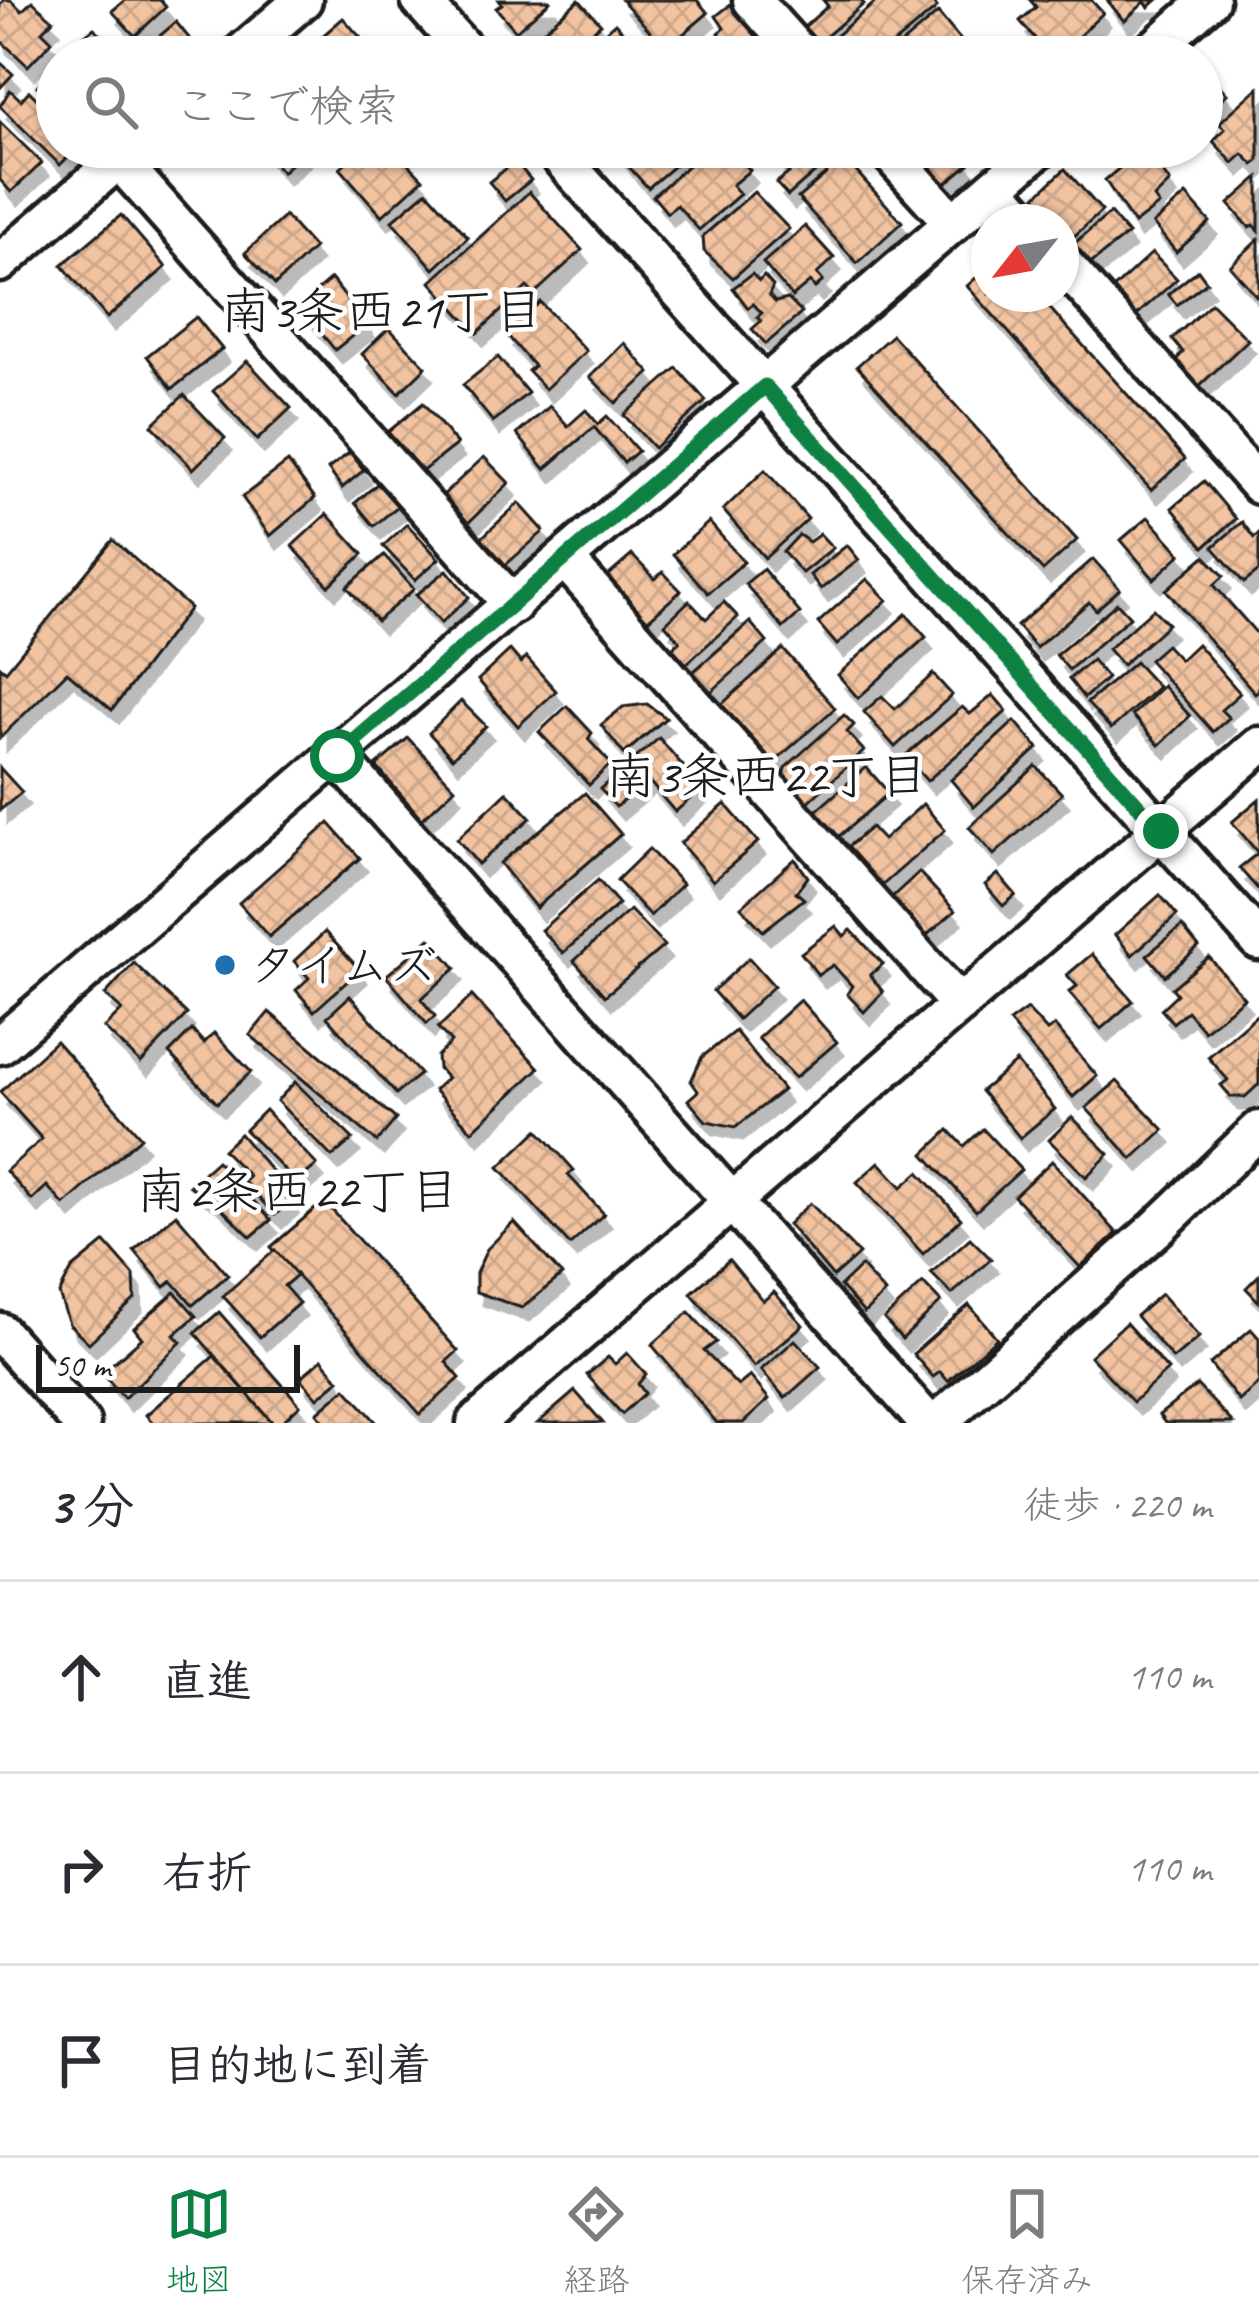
<!DOCTYPE html>
<html lang="ja">
<meta charset="utf-8">
<style>
body{margin:0;font-family:Caveat,"Klee One",sans-serif;background:#f7f7f7;color:#2b2b33}
.compass{position:absolute;left:971px;top:204px;width:108px;height:108px;border-radius:50%;background:#fff;box-shadow:0 3px 9px #0004;rotate:239deg}
.scale{position:absolute;left:36px;bottom:30px;width:264px;box-sizing:border-box;padding-left:12px;border:6px solid #1c1c1c;border-top:0;font-size:33px;line-height:42px;white-space:nowrap;color:#1c1c1c;-webkit-text-stroke:9px #fff;paint-order:stroke}
.stop{position:absolute;width:36px;height:36px;margin:-27px;border:9px solid #0b8043;border-radius:50%;background:#fff}
.stop.end{background:#0b8043;border-color:#fff;box-shadow:0 3px 12px #0008}
.list{margin:0;padding:0;list-style:none}
h2{display:flex;justify-content:space-between;align-items:center;height:156px;margin:0;padding:0 48px;font-size:51px}
h2 small{font-size:39px;font-weight:400;color:#7c7c81}
.list li{display:grid;grid-template-columns:78px 1fr auto;gap:36px;align-items:center;box-sizing:border-box;height:192px;padding:0 48px;border-top:3px solid #e1e1e2}
.list b{display:block;font-size:45px;white-space:nowrap}
.list em{font-size:39px;font-style:normal;color:#7c7c81}
.icon{flex:none;width:66px;height:66px;fill:none;stroke:currentColor;stroke-width:2;stroke-linecap:round;stroke-linejoin:round}
.map{position:relative;flex:none;width:1259px;height:1423px;overflow:hidden}
.search{position:absolute;background:#fff;box-shadow:0 3px 9px #0004;left:36px;right:36px;top:36px;height:132px;display:flex;align-items:center;gap:30px;box-sizing:border-box;padding:0 42px;border-radius:66px;color:#7c7c81;font-size:45px}
.sheet{height:732px;background:#fff}
nav{display:flex;justify-content:space-around;align-items:center;box-sizing:border-box;height:168px;border-top:3px solid #e1e1e2;background:#fff;font-size:33px;color:#7c7c81}
nav a{display:grid;justify-items:center;gap:6px}
nav .on{color:#0b8043}
.map>svg:first-child{display:block}
</style>
<div class="map">
<svg width="1259" height="1423" viewBox="0 0 1259 1423">
<defs>
<pattern id="building-cross-hatch" width="8" height="8" patternUnits="userSpaceOnUse" patternTransform="scale(3)"><rect width="8" height="8" fill="#f1c3a1"/><path d="M0 0l8 8M0 8l8-8" fill="none" stroke="#cea78a"/></pattern>
<filter id="shadow"><feDropShadow dx="7" dy="13" stdDeviation="0" flood-color="#0004"/></filter>
</defs>
<rect width="100%" height="100%" fill="#fff"/>
<filter id="ink" filterUnits="userSpaceOnUse"><feTurbulence type="fractalNoise" baseFrequency=".00833" numOctaves="2"/><feDisplacementMap in="SourceGraphic" scale="24" xChannelSelector="R" yChannelSelector="G"/><feConvolveMatrix kernelMatrix="1 2 1 2 8 2 1 2 1" color-interpolation-filters="sRGB"/></filter>
<g filter="url(#ink)">
<g fill="url(#building-cross-hatch)" stroke="#1c1c1c" stroke-width="3" filter="url(#shadow)">
<path d="M 4,0 L 11,0 L 22,11 L 32,1 L 53,20 L 42,31 L 52,41 L 28,66 L 0,40 L 0,4 Z"/>
<path d="M 125,0 L 160,0 L 166,7 L 135,36 L 112,11 Z"/>
<path d="M 499,0 L 549,0 L 550,1 L 516,31 L 496,8 L 502,4 Z"/>
<path d="M 579,0 L 601,24 L 562,57 L 541,57 L 528,43 Z"/>
<path d="M 622,0 L 697,0 L 708,13 L 666,49 Z"/>
<path d="M 823,0 L 860,0 L 864,4 L 816,45 L 803,28 L 828,6 Z"/>
<path d="M 878,0 L 931,0 L 937,8 L 878,57 L 849,57 L 833,38 Z"/>
<path d="M 1030,0 L 1091,0 L 1103,13 L 1057,57 L 1051,57 L 1020,21 L 1036,7 Z"/>
<path d="M 1107,0 L 1157,0 L 1149,7 L 1145,2 L 1124,21 Z"/>
<path d="M 735,1 L 762,32 L 738,54 L 719,33 L 724,28 L 716,16 Z"/>
<path d="M 938,13 L 964,44 L 949,57 L 886,57 Z"/>
<path d="M 343,18 L 378,57 L 322,57 L 312,45 Z"/>
<path d="M 176,22 L 201,53 L 196,57 L 157,57 L 148,46 Z"/>
<path d="M 615,23 L 646,57 L 596,57 L 588,47 Z"/>
<path d="M 94,28 L 112,46 L 99,57 L 71,57 L 66,50 Z"/>
<path d="M 978,42 L 990,55 L 996,50 L 1002,57 L 961,57 Z"/>
<path d="M 0,62 L 13,74 L 0,88 Z"/>
<path d="M 57,63 L 57,104 L 37,86 Z"/>
<path d="M 1202,66 L 1227,94 L 1202,116 Z"/>
<path d="M 1259,87 L 1259,160 L 1254,165 L 1243,154 L 1233,163 L 1213,141 L 1225,129 L 1219,123 Z"/>
<path d="M 10,90 L 21,100 L 29,91 L 57,119 L 57,147 L 78,147 L 60,165 L 0,106 Z"/>
<path d="M 0,122 L 42,163 L 11,192 L 0,180 Z"/>
<path d="M 261,147 L 309,147 L 282,172 Z"/>
<path d="M 362,147 L 392,147 L 423,179 L 382,216 L 340,168 Z"/>
<path d="M 624,147 L 647,147 L 627,164 L 620,155 Z"/>
<path d="M 652,147 L 696,147 L 648,188 L 629,167 Z"/>
<path d="M 709,147 L 715,147 L 727,160 L 735,153 L 750,170 L 732,185 L 740,194 L 699,230 L 677,205 L 667,213 L 653,196 Z"/>
<path d="M 768,147 L 844,147 L 788,196 L 776,183 L 789,173 Z"/>
<path d="M 910,147 L 954,147 L 969,164 L 944,185 Z"/>
<path d="M 1144,148 L 1170,182 L 1154,198 L 1159,205 L 1134,224 L 1105,180 Z"/>
<path d="M 844,158 L 902,222 L 857,263 L 798,198 Z"/>
<path d="M 515,161 L 531,180 L 505,201 L 489,182 Z"/>
<path d="M 1065,169 L 1102,211 L 1072,238 L 1036,196 Z"/>
<path d="M 1259,177 L 1259,231 L 1254,225 L 1249,227 L 1229,204 Z"/>
<path d="M 427,191 L 468,237 L 434,269 L 392,221 Z"/>
<path d="M 529,192 L 582,250 L 534,294 L 527,287 L 477,333 L 431,282 Z"/>
<path d="M 754,192 L 789,229 L 733,278 L 704,251 L 703,236 Z"/>
<path d="M 1186,195 L 1210,222 L 1176,252 L 1153,224 Z"/>
<path d="M 1110,213 L 1128,234 L 1088,266 L 1071,246 Z"/>
<path d="M 121,215 L 166,267 L 107,318 L 62,265 Z"/>
<path d="M 285,216 L 314,248 L 275,285 L 245,253 Z"/>
<path d="M 805,226 L 834,258 L 817,274 L 823,281 L 815,288 L 810,282 L 792,297 L 763,263 Z"/>
<path d="M 1259,239 L 1259,299 L 1230,266 Z"/>
<path d="M 1152,253 L 1177,279 L 1131,320 L 1109,293 Z"/>
<path d="M 989,266 L 989,294 L 1037,294 L 1185,459 L 1151,490 L 967,286 Z"/>
<path d="M 1198,270 L 1207,282 L 1177,305 L 1168,294 Z"/>
<path d="M 752,274 L 759,281 L 764,276 L 773,286 L 769,295 L 775,302 L 788,299 L 802,313 L 766,344 L 752,329 L 761,321 L 757,317 L 762,313 L 753,304 L 748,308 L 733,288 Z"/>
<path d="M 331,279 L 367,324 L 335,350 L 299,306 Z"/>
<path d="M 540,302 L 586,351 L 545,389 L 528,371 L 534,366 L 506,334 Z"/>
<path d="M 1211,303 L 1248,340 L 1196,389 L 1182,374 L 1186,370 L 1177,359 L 1183,352 L 1172,339 Z"/>
<path d="M 196,317 L 222,349 L 172,389 L 147,356 Z"/>
<path d="M 389,328 L 426,367 L 399,393 L 362,354 Z"/>
<path d="M 892,335 L 1077,540 L 1043,571 L 857,366 Z"/>
<path d="M 624,343 L 650,373 L 616,403 L 590,377 Z"/>
<path d="M 498,357 L 528,393 L 493,422 L 463,385 Z"/>
<path d="M 247,361 L 291,408 L 257,440 L 213,391 Z"/>
<path d="M 677,368 L 706,401 L 654,448 L 624,415 Z"/>
<path d="M 184,395 L 225,438 L 193,469 L 152,425 Z"/>
<path d="M 423,403 L 457,444 L 416,476 L 383,436 Z"/>
<path d="M 550,406 L 568,426 L 586,410 L 598,424 L 607,416 L 638,451 L 624,463 L 594,427 L 545,469 L 517,434 Z"/>
<path d="M 350,452 L 364,470 L 342,488 L 328,469 Z"/>
<path d="M 484,457 L 509,483 L 467,524 L 441,497 Z"/>
<path d="M 288,462 L 315,498 L 270,536 L 242,497 Z"/>
<path d="M 765,470 L 808,519 L 765,558 L 723,510 Z"/>
<path d="M 1204,481 L 1236,519 L 1204,547 L 1172,508 Z"/>
<path d="M 378,483 L 398,506 L 374,526 L 355,503 Z"/>
<path d="M 519,503 L 544,531 L 500,570 L 476,543 Z"/>
<path d="M 327,514 L 363,554 L 329,586 L 292,546 Z"/>
<path d="M 1148,517 L 1181,554 L 1154,579 L 1121,540 Z"/>
<path d="M 709,522 L 744,562 L 708,593 L 673,554 Z"/>
<path d="M 1242,522 L 1254,538 L 1259,533 L 1259,571 L 1244,583 L 1213,547 Z"/>
<path d="M 407,524 L 439,559 L 415,580 L 383,546 Z"/>
<path d="M 820,534 L 833,548 L 802,573 L 783,552 L 799,535 L 809,542 Z"/>
<path d="M 113,540 L 190,608 L 112,710 L 67,672 L 0,738 L 0,666 L 6,671 Z"/>
<path d="M 847,545 L 859,560 L 821,589 L 810,575 Z"/>
<path d="M 384,555 L 414,589 L 377,621 L 347,587 Z"/>
<path d="M 632,555 L 655,579 L 663,572 L 681,591 L 640,627 L 601,582 Z"/>
<path d="M 1205,556 L 1224,576 L 1214,585 L 1259,636 L 1259,690 L 1255,693 L 1166,590 Z"/>
<path d="M 1093,559 L 1120,589 L 1096,610 L 1089,602 L 1036,648 L 1017,626 Z"/>
<path d="M 763,569 L 800,613 L 783,628 L 745,584 Z"/>
<path d="M 447,570 L 469,597 L 441,623 L 416,595 Z"/>
<path d="M 867,579 L 887,600 L 837,645 L 818,623 Z"/>
<path d="M 689,601 L 706,619 L 724,602 L 738,617 L 686,664 L 672,648 L 680,641 L 665,624 Z"/>
<path d="M 1117,603 L 1130,617 L 1069,670 L 1056,655 Z"/>
<path d="M 1153,609 L 1168,624 L 1122,665 L 1108,649 Z"/>
<path d="M 906,614 L 926,637 L 858,698 L 838,675 Z"/>
<path d="M 750,622 L 767,642 L 711,692 L 693,672 Z"/>
<path d="M 1197,644 L 1240,693 L 1221,710 L 1229,718 L 1213,732 L 1149,660 L 1166,645 L 1180,660 Z"/>
<path d="M 783,649 L 835,708 L 774,762 L 721,705 Z"/>
<path d="M 510,650 L 521,663 L 526,657 L 556,691 L 518,726 L 478,680 Z"/>
<path d="M 1092,660 L 1107,678 L 1084,698 L 1069,679 Z"/>
<path d="M 1135,662 L 1158,687 L 1111,729 L 1087,703 Z"/>
<path d="M 933,674 L 952,695 L 895,747 L 864,712 L 882,696 L 895,709 Z"/>
<path d="M 1163,686 L 1190,716 L 1159,745 L 1132,715 Z"/>
<path d="M 993,695 L 1007,711 L 927,781 L 905,756 L 962,707 L 970,714 Z"/>
<path d="M 461,701 L 486,726 L 452,758 L 429,733 Z"/>
<path d="M 647,704 L 666,718 L 624,754 L 601,725 L 623,707 Z"/>
<path d="M 567,706 L 592,733 L 588,739 L 611,764 L 589,785 L 539,732 Z"/>
<path d="M 844,715 L 854,725 L 847,732 L 864,751 L 804,806 L 782,782 L 785,768 Z"/>
<path d="M 1015,721 L 1038,748 L 974,807 L 951,780 Z"/>
<path d="M 408,738 L 455,788 L 422,819 L 376,766 Z"/>
<path d="M 659,738 L 702,788 L 675,812 L 648,780 L 616,807 L 600,789 Z"/>
<path d="M 1036,766 L 1062,794 L 994,855 L 969,827 Z"/>
<path d="M 866,767 L 889,793 L 837,838 L 815,812 Z"/>
<path d="M 0,768 L 22,792 L 0,810 Z"/>
<path d="M 507,792 L 531,818 L 478,864 L 457,839 Z"/>
<path d="M 585,793 L 621,834 L 536,908 L 500,863 Z"/>
<path d="M 1259,799 L 1259,888 L 1258,889 L 1239,868 L 1258,853 L 1232,822 Z"/>
<path d="M 725,804 L 758,842 L 713,881 L 680,843 Z"/>
<path d="M 923,804 L 945,830 L 877,890 L 843,851 L 871,827 L 883,840 Z"/>
<path d="M 329,823 L 360,858 L 269,937 L 239,903 Z"/>
<path d="M 649,849 L 682,884 L 650,916 L 617,880 Z"/>
<path d="M 795,859 L 808,877 L 796,892 L 804,899 L 763,931 L 741,907 Z"/>
<path d="M 919,872 L 955,911 L 925,937 L 890,899 Z"/>
<path d="M 998,874 L 1016,895 L 1003,906 L 985,885 Z"/>
<path d="M 598,880 L 619,904 L 563,953 L 541,930 Z"/>
<path d="M 1160,895 L 1177,915 L 1132,955 L 1115,935 Z"/>
<path d="M 630,910 L 664,946 L 605,996 L 574,961 Z"/>
<path d="M 836,926 L 844,936 L 851,930 L 883,964 L 870,975 L 883,992 L 864,1012 L 847,994 L 852,986 L 833,965 L 818,975 L 801,953 Z"/>
<path d="M 1182,926 L 1199,947 L 1165,976 L 1147,955 Z"/>
<path d="M 325,932 L 360,970 L 314,1011 L 296,990 L 309,978 L 294,961 Z"/>
<path d="M 430,938 L 456,968 L 421,999 L 435,1016 L 427,1024 L 386,976 Z"/>
<path d="M 1092,954 L 1133,1001 L 1101,1029 L 1069,992 L 1077,986 L 1067,975 Z"/>
<path d="M 1209,957 L 1244,998 L 1204,1031 L 1187,1011 L 1173,1023 L 1161,1009 L 1177,994 L 1172,988 Z"/>
<path d="M 749,958 L 774,986 L 738,1019 L 713,991 Z"/>
<path d="M 134,963 L 187,1014 L 141,1063 L 104,1028 L 122,1010 L 105,995 Z"/>
<path d="M 350,996 L 420,1074 L 396,1094 L 327,1017 Z"/>
<path d="M 472,996 L 539,1068 L 472,1131 L 434,1090 L 447,1078 L 438,1068 L 437,1056 L 451,1042 L 438,1028 Z"/>
<path d="M 800,1000 L 837,1042 L 795,1078 L 758,1038 Z"/>
<path d="M 1027,1009 L 1047,1031 L 1055,1026 L 1097,1076 L 1073,1097 L 1009,1022 Z"/>
<path d="M 269,1012 L 396,1119 L 377,1142 L 250,1035 Z"/>
<path d="M 1259,1013 L 1259,1084 L 1245,1097 L 1231,1097 L 1221,1085 L 1228,1080 L 1208,1057 Z"/>
<path d="M 192,1030 L 204,1043 L 214,1033 L 251,1072 L 217,1103 L 169,1053 Z"/>
<path d="M 735,1031 L 783,1090 L 736,1127 L 706,1121 L 688,1100 L 698,1091 L 691,1081 L 702,1057 Z"/>
<path d="M 56,1041 L 141,1137 L 64,1205 L 47,1186 L 32,1200 L 6,1171 L 42,1139 L 0,1092 Z"/>
<path d="M 1016,1062 L 1055,1109 L 1020,1138 L 981,1091 Z"/>
<path d="M 1117,1081 L 1164,1130 L 1132,1159 L 1086,1108 Z"/>
<path d="M 295,1082 L 353,1139 L 332,1157 L 277,1101 Z"/>
<path d="M 265,1110 L 317,1165 L 296,1182 L 245,1130 Z"/>
<path d="M 1072,1117 L 1109,1154 L 1086,1177 L 1049,1140 Z"/>
<path d="M 983,1129 L 1021,1170 L 976,1211 L 924,1154 L 949,1130 L 964,1146 Z"/>
<path d="M 538,1130 L 574,1170 L 568,1175 L 604,1214 L 570,1245 L 499,1167 Z"/>
<path d="M 240,1134 L 281,1182 L 275,1188 L 291,1201 L 275,1215 L 244,1182 L 249,1176 L 223,1150 Z"/>
<path d="M 217,1161 L 271,1220 L 251,1237 L 212,1199 L 189,1186 Z"/>
<path d="M 1052,1161 L 1117,1233 L 1080,1267 L 1014,1196 Z"/>
<path d="M 879,1162 L 902,1187 L 919,1172 L 961,1219 L 923,1254 L 857,1182 Z"/>
<path d="M 324,1201 L 458,1351 L 446,1362 L 460,1378 L 420,1414 L 271,1247 Z"/>
<path d="M 810,1203 L 859,1254 L 833,1277 L 788,1224 Z"/>
<path d="M 176,1214 L 228,1275 L 193,1305 L 172,1281 L 165,1287 L 134,1250 Z"/>
<path d="M 514,1222 L 562,1275 L 522,1308 L 476,1292 L 476,1273 L 487,1249 Z"/>
<path d="M 970,1238 L 991,1259 L 952,1294 L 931,1273 Z"/>
<path d="M 105,1242 L 134,1275 L 135,1299 L 89,1343 L 69,1324 L 59,1294 L 72,1269 Z"/>
<path d="M 275,1250 L 297,1275 L 284,1286 L 299,1303 L 260,1337 L 223,1296 Z"/>
<path d="M 729,1260 L 763,1301 L 774,1292 L 803,1325 L 754,1367 L 691,1293 Z"/>
<path d="M 861,1266 L 885,1293 L 864,1313 L 840,1286 Z"/>
<path d="M 1259,1275 L 1259,1302 L 1246,1288 Z"/>
<path d="M 923,1283 L 941,1302 L 902,1339 L 884,1319 Z"/>
<path d="M 175,1292 L 196,1316 L 174,1335 L 181,1342 L 124,1398 L 102,1373 L 142,1338 L 134,1328 Z"/>
<path d="M 1161,1294 L 1199,1337 L 1173,1359 L 1136,1316 Z"/>
<path d="M 969,1305 L 997,1338 L 948,1381 L 940,1372 L 933,1377 L 913,1354 Z"/>
<path d="M 219,1312 L 300,1405 L 281,1423 L 273,1423 L 195,1333 Z"/>
<path d="M 689,1312 L 716,1342 L 704,1351 L 738,1386 L 750,1376 L 769,1399 L 743,1423 L 717,1423 L 652,1345 Z"/>
<path d="M 1126,1323 L 1168,1370 L 1133,1402 L 1090,1356 Z"/>
<path d="M 1251,1329 L 1259,1338 L 1259,1383 L 1239,1401 L 1210,1364 Z"/>
<path d="M 795,1340 L 820,1367 L 785,1398 L 761,1370 Z"/>
<path d="M 627,1353 L 646,1374 L 638,1384 L 645,1393 L 622,1414 L 587,1375 L 608,1357 L 615,1364 Z"/>
<path d="M 214,1356 L 273,1423 L 153,1423 L 146,1415 Z"/>
<path d="M 322,1359 L 339,1380 L 318,1398 L 300,1378 Z"/>
<path d="M 1197,1385 L 1233,1423 L 1165,1423 L 1159,1415 Z"/>
<path d="M 346,1388 L 377,1423 L 326,1423 L 317,1413 Z"/>
<path d="M 575,1391 L 603,1423 L 538,1423 Z"/>
</g>
<g fill="none" stroke-linecap="round" stroke-linejoin="round">
<defs>
<g id="minor">
<path d="M 420,0 L 471,57"/>
<path d="M 752,0 L 803,57"/>
<path d="M 237,57 L 303,0"/>
<path d="M 1145,57 L 1210,0"/>
<path d="M 551,147 L 1259,941"/>
<path d="M 884,147 L 953,223"/>
<path d="M 119,160 L 513,605"/>
<path d="M 995,187 L 1026,222"/>
<path d="M 1061,261 L 1259,485"/>
<path d="M 0,263 L 133,147"/>
<path d="M 565,559 L 960,1005"/>
<path d="M 337,756 L 928,1423"/>
<path d="M 0,1045 L 1041,147"/>
<path d="M 0,1332 L 81,1423"/>
<path d="M 476,1423 L 1259,746"/>
<path d="M 937,1423 L 1157,1228 L 1259,1130"/>
</g>
</defs>
<use href="#minor" stroke="#1c1c1c" stroke-width="45"/>
<use href="#minor" stroke="#fff" stroke-width="36"/>
</g>
</g>
<g fill="none" stroke-linecap="round" stroke-linejoin="round" filter="url(#ink)">
<path stroke="#0b8043" stroke-width="15" d="M 337,756 L 765,386 L 1161,831"/>
</g>
<circle fill="#1f6fb2" stroke="#fff" stroke-width="4.5" cx="225" cy="965" r="12"/>
<g text-anchor="middle" dominant-baseline="central" stroke-width="9" stroke-linejoin="round" paint-order="stroke">
<g font-size="48" fill="#1c1c1c" stroke="#fff" text-anchor="start">
<text x="249" y="965">タイムズ</text>
</g>
<g font-size="51" fill="#1c1c1c" stroke="#fff">
<text x="382" y="311">南3条西21丁目</text>
<text x="767" y="776">南3条西22丁目</text>
<text x="298" y="1191">南2条西22丁目</text>
</g>
</g>
</svg>
<svg class="compass" viewBox="-18 -18 36 36"><path d="M0-13l5 13h-10z" fill="#e53935"/><path d="M0 13l5-13h-10z" fill="#7c7c81"/></svg>
<div class="scale">50 m</div>
<div class="stop" style="left:337px;top:756px"></div>
<div class="stop end" style="left:1161px;top:831px"></div>
<div class="search"><svg class="icon" aria-label="search" viewBox="0 0 24 24"><circle cx="10" cy="10" r="6"/><path d="M15 15l6 6"/></svg>ここで検索</div>
</div>
<section class="sheet">
<h2>3 分<small>徒歩 · 220 m</small></h2>
<ul class="list">
<li><svg class="icon" aria-label="ahead" viewBox="0 0 24 24"><path d="M12 20V5M6 11l6-6 6 6"/></svg><div><b>直進</b></div><em>110 m</em></li>
<li><svg class="icon" aria-label="right" viewBox="0 0 24 24"><path d="M7 20v-9h11M14 6l5 5-5 5"/></svg><div><b>右折</b></div><em>110 m</em></li>
<li><svg class="icon" aria-label="arrive" viewBox="0 0 24 24"><path d="M6 21V4h12l-3 4 3 4H6"/></svg><div><b>目的地に到着</b></div></li>
</ul>
</section>
<nav>
<a class="on"><svg class="icon" aria-label="map" viewBox="0 0 24 24"><path d="M3 6l6-2 6 2 6-2v14l-6 2-6-2-6 2zM9 4v14M15 6v14"/></svg>地図</a>
<a><svg class="icon" aria-label="directions" viewBox="0 0 24 24"><path d="M12 3l9 9-9 9-9-9zM9 14v-3h6M13 9l2 2-2 2"/></svg>経路</a>
<a><svg class="icon" aria-label="saved" viewBox="0 0 24 24"><path d="M7 4h10v16l-5-4-5 4z"/></svg>保存済み</a>
</nav>
